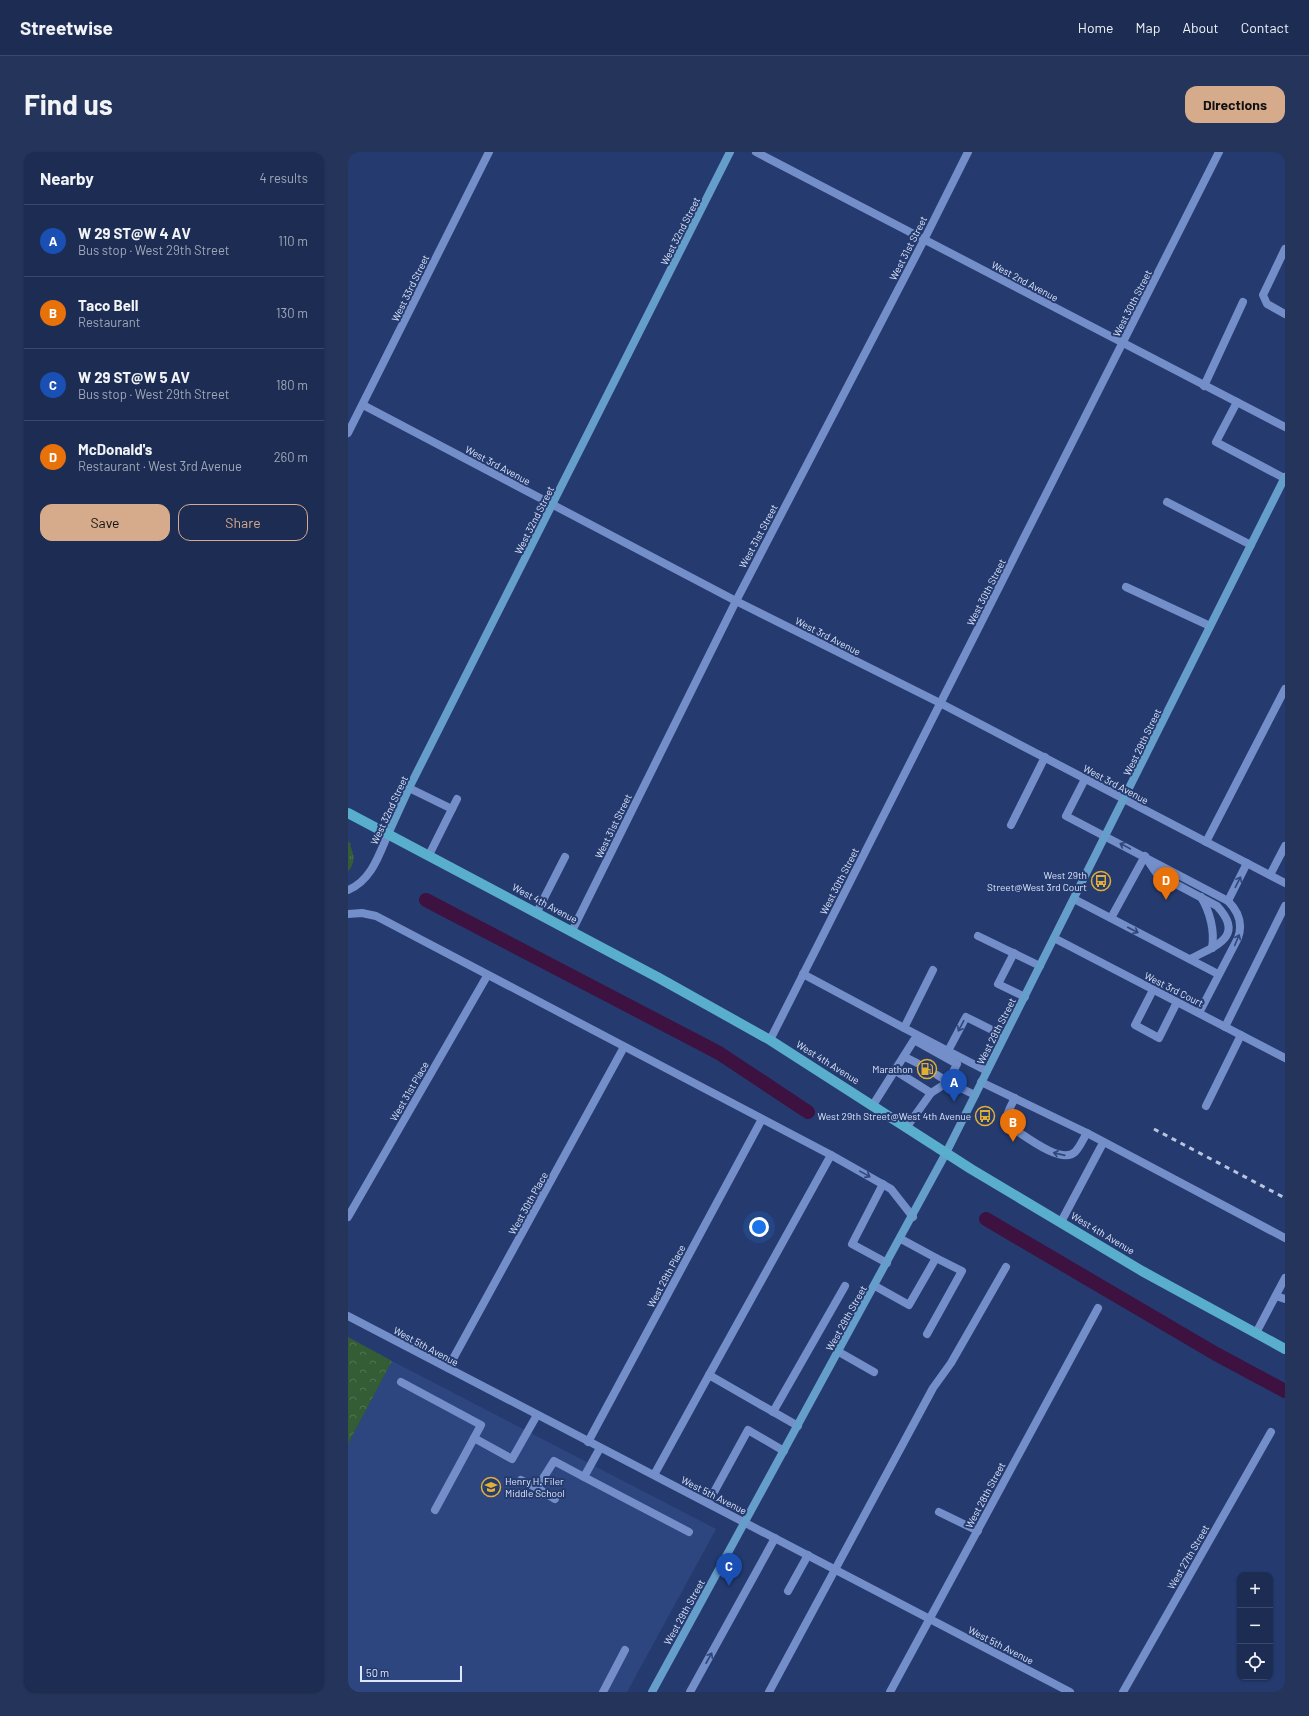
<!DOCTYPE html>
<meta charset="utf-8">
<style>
body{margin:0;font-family:Barlow,sans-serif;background:#25345a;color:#f1f3f6}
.controls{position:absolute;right:12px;bottom:12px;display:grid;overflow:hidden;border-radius:8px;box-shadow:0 1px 3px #0004}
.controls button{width:36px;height:36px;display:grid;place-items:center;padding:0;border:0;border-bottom:1px solid #3a486a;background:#1c2c53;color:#f1f3f6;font:20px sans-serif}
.scale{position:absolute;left:12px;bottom:10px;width:102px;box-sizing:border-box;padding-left:4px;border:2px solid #dde6f9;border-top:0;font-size:11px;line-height:14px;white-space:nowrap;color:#dde6f9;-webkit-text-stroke:3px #253b6f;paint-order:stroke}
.you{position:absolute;left:411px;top:1075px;width:14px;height:14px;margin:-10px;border:3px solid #fff;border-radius:50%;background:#1a73e8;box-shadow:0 0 0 6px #1a73e833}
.badge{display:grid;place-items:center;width:26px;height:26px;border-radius:50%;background:#d6ab8b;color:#fff;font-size:13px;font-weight:700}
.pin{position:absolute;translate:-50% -33px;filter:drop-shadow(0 1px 2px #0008)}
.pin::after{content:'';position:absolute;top:21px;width:14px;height:12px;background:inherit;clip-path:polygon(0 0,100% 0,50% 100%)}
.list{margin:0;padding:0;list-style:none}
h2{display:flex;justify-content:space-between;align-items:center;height:52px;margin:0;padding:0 16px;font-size:17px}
h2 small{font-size:13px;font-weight:400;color:#a0a7b8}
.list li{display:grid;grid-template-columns:26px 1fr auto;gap:12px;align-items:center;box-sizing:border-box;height:72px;padding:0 16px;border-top:1px solid #3a486a}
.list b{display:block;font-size:15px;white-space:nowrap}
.list p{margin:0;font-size:13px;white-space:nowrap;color:#a0a7b8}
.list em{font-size:13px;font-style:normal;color:#a0a7b8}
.actions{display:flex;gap:8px;padding:12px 16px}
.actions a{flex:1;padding:9px 0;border:1px solid #d6ab8b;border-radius:12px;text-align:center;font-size:14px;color:#d6ab8b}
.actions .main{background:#d6ab8b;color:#111}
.icon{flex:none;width:22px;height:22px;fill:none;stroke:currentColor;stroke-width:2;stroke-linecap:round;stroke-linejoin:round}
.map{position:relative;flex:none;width:937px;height:1540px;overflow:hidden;border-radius:12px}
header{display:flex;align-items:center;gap:24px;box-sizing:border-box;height:56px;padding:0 20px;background:#1c2c53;border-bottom:1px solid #3a486a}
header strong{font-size:19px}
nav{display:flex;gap:22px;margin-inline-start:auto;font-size:14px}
.intro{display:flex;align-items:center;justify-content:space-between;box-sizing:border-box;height:96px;padding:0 24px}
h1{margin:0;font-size:28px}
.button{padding:10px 18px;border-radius:12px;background:#d6ab8b;color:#111;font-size:14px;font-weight:700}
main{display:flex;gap:24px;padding:0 24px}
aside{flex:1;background:#1c2c53;border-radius:12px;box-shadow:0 1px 3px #0004}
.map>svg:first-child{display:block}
</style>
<header>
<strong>Streetwise</strong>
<nav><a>Home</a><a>Map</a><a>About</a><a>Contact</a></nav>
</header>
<div class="intro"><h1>Find us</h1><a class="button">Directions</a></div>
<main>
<aside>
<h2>Nearby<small>4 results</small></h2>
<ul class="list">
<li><span class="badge" style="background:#1a4fb4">A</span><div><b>W 29 ST@W 4 AV</b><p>Bus stop · West 29th Street</p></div><em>110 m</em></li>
<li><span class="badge" style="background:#e8710a">B</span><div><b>Taco Bell</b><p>Restaurant</p></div><em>130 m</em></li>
<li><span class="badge" style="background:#1a4fb4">C</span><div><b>W 29 ST@W 5 AV</b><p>Bus stop · West 29th Street</p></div><em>180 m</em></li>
<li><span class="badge" style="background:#e8710a">D</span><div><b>McDonald's</b><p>Restaurant · West 3rd Avenue</p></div><em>260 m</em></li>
</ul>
<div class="actions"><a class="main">Save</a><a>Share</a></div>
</aside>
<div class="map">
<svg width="937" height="1540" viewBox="0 0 937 1540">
<defs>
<pattern id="grass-tufts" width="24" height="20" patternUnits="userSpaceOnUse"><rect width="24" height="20" fill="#345c35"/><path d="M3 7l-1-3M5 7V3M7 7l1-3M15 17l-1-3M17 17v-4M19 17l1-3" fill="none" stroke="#517353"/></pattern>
<pattern id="park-crowns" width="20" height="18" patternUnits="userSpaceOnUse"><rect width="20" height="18" fill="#345c35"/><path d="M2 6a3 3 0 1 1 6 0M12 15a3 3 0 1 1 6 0" fill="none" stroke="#517353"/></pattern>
</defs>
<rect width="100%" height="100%" fill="#253b6f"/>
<path fill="#2e467f" d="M 44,1209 L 368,1377 L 279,1540 L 0,1540 L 0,1292 Z"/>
<path fill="url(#grass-tufts)" d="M 0,689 L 3,692 L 2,693 C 6,703 8,711 0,719 Z"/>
<path fill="url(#park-crowns)" d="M 0,1185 L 44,1209 L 0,1292 Z"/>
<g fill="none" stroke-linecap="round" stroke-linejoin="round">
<g stroke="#3d1140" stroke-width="14">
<path d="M 78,748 L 371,901 L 460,960"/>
<path d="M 638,1067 L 868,1202 L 937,1239"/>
</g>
<g stroke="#738ec8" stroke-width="8">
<path d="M 937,97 L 915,143 L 919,152 L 937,162"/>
<path d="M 856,234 L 895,150"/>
<path d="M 889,250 L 868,290 L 936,326"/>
<path d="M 819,350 L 903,393"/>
<path d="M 778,435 L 862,474"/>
<path d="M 737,627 L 718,664 L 880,749 C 891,760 895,772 890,786 L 851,861"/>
<path d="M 61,636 L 104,657"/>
<path d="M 663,673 L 697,605"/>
<path d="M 858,690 L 937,537"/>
<path d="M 81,703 L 109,647"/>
<path d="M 798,706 L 809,722 L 869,754 C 898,785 867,794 842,807"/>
<path d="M 922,723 L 937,694"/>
<path d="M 853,745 C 862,760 867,779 864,796"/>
<path d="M 726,747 L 870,822"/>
<path d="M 880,749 L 899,711"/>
<path d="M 189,760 L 217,705"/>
<path d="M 763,766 L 797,704"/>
<path d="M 630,784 L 692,814"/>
<path d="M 666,801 L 650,832 L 677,845"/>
<path d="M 585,818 L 556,876 L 600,899"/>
<path d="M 455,822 L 556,876"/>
<path d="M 805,838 L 787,873 L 811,886 L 829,850"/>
<path d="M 877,875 L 937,754"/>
<path d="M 557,905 L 569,911"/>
<path d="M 548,919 L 583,941 L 558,976"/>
<path d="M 639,919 L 600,899 L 618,865 L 656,884"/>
<path d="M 633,930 L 739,981 L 937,1086"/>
<path d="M 583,941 L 600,930 L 589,923"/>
<path d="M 667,946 C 662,956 655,965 663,975 C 676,983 713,1013 727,1000 C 732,995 735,987 739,981"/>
<path d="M 525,953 L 566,888 L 609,912 L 600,930 L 627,943"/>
<path d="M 858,954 L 893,883"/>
<path d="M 535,1032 L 504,1092 L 539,1111"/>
<path d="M 713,1070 L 755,991"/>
<path d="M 527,1134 L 561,1153 L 588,1106 L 553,1087"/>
<path d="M 928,1144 L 937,1147"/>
<path d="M 908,1181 L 937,1126"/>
<path d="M 579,1182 L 614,1119 L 588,1106"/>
<path d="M 491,1200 L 526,1220"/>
<path d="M 361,1223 L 483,1003"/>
<path d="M 53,1230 L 133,1273 L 126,1286"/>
<path d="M 425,1260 L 497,1134"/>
<path d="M 306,1323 L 361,1223 L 450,1274"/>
<path d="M 236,1325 L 341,1380"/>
<path d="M 173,1328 L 189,1336 L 206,1309 L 236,1325 L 252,1296"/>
<path d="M 189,1336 L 207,1347"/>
<path d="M 360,1351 L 400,1278 L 436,1299"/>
<path d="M 87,1358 L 126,1286 L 164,1307 L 189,1263"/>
<path d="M 591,1360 L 630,1379"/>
<path d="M 440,1439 L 460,1403"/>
<path d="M 255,1540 L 277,1498"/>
<path d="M 342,1540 L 427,1386"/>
<path d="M 421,1540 L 585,1236 L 603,1211 L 658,1115"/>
</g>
<g stroke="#738ec8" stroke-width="8">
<path d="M 408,0 L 937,275"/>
<path d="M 15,253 L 388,449 L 592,551 L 937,731"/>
<path d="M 0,281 L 141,0"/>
<path d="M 0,738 C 23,729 31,703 40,682"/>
<path d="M 0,762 L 14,761 L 28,764 L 483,1003 L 543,1037 L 565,1065"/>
<path d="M 224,779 L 388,449 L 577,86 L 620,0"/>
<path d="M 706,786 L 937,906"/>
<path d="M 422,888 L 871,0"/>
<path d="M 0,1065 L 139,824"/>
<path d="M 0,1164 L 722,1540"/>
<path d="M 100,1216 L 276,895"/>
<path d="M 240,1290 L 414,967"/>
<path d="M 542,1540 L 750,1156"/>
<path d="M 775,1540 L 923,1280"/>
</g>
<g stroke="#669ecb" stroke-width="8">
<path d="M 40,682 L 61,636 L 382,0"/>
<path d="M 304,1540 L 598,1001 L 937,325"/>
</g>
<path stroke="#59aecd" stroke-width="10" d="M 0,661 L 311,826 L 422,888 L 623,1017 L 794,1119 L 937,1197"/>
<path stroke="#b9c4de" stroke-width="3" stroke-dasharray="5 5" stroke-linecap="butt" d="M 806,977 L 937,1046"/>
</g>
<defs><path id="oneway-shaft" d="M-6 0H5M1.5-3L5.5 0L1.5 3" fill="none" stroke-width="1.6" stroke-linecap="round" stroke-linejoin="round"/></defs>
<g stroke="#31477c">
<use href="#oneway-shaft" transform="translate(777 694) rotate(-152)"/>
<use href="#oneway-shaft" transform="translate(890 730) rotate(-63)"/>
<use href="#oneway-shaft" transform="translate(785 778) rotate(27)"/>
<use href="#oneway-shaft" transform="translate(889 788) rotate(-67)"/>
<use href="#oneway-shaft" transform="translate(613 874) rotate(118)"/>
<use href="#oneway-shaft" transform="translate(711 1002) rotate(-167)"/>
<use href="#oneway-shaft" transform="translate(517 1022) rotate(29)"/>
<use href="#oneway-shaft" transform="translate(361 1506) rotate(-61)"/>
</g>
<defs>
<symbol id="bus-ring" viewBox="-11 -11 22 22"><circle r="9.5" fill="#253b6f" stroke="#e2af34" stroke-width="1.5"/><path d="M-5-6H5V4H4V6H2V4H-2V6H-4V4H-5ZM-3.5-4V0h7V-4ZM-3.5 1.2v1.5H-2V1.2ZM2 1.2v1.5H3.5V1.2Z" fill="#e2af34"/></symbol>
<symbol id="fuel-ring" viewBox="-11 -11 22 22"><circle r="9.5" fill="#253b6f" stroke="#e2af34" stroke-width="1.5"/><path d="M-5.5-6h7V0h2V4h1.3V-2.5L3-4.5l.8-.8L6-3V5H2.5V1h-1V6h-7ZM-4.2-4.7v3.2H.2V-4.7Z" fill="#e2af34"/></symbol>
<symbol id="school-ring" viewBox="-11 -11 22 22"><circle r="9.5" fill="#253b6f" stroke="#e2af34" stroke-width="1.5"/><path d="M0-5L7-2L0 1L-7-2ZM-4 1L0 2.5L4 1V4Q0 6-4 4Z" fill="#e2af34"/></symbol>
</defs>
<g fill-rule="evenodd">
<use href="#bus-ring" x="742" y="718" width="22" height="22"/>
<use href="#fuel-ring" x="568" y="906" width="22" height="22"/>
<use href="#bus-ring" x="626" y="953" width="22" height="22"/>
<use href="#school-ring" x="132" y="1324" width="22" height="22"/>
</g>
<g text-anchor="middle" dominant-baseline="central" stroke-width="4" stroke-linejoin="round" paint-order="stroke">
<g font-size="10" fill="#dde6f9" stroke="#253b6f">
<text transform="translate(332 79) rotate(-63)">West 32nd Street</text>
<text transform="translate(560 96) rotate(-63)">West 31st Street</text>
<text transform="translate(677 129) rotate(28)">West 2nd Avenue</text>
<text transform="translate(62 136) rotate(-64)">West 33rd Street</text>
<text transform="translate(784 151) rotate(-63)">West 30th Street</text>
<text transform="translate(150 313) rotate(28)">West 3rd Avenue</text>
<text transform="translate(186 368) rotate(-63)">West 32nd Street</text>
<text transform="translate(410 384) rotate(-62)">West 31st Street</text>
<text transform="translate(638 440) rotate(-63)">West 30th Street</text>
<text transform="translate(480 484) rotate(27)">West 3rd Avenue</text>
<text transform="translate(794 590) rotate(-64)">West 29th Street</text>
<text transform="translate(768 632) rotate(28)">West 3rd Avenue</text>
<text transform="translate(41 658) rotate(-65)">West 32nd Street</text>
<text transform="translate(265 674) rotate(-64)">West 31st Street</text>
<text transform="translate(491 729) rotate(-63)">West 30th Street</text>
<text transform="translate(197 751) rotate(28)">West 4th Avenue</text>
<text transform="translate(826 837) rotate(27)">West 3rd Court</text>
<text transform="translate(648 879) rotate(-63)">West 29th Street</text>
<text transform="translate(480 910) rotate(32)">West 4th Avenue</text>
<text transform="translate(61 939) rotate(-60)">West 31st Place</text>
<text transform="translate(180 1051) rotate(-61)">West 30th Place</text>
<text transform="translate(755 1081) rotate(31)">West 4th Avenue</text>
<text transform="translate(318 1124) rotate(-62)">West 29th Place</text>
<text transform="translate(498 1166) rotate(-61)">West 29th Street</text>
<text transform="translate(78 1194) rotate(28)">West 5th Avenue</text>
<text transform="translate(366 1343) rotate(27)">West 5th Avenue</text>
<text transform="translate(637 1343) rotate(-62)">West 28th Street</text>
<text transform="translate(840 1405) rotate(-60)">West 27th Street</text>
<text transform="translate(336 1460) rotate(-61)">West 29th Street</text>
<text transform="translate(653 1493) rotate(27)">West 5th Avenue</text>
</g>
<g font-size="10" fill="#dde6f9" stroke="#253b6f" text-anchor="end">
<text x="739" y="723">West 29th<tspan x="739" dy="12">Street@West 3rd Court</tspan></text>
<text x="565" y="917">Marathon</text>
<text x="623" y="964">West 29th Street@West 4th Avenue</text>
<text x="157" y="1329" text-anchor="start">Henry H. Filer<tspan x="157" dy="12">Middle School</tspan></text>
</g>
</g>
</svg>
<div class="controls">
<button>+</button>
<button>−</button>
<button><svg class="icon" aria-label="locate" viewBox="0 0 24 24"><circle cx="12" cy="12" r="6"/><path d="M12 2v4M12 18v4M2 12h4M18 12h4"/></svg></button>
</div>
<div class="scale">50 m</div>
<div class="you"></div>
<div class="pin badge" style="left:606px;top:950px;background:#1a4fb4">A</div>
<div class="pin badge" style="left:665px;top:990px;background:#e8710a">B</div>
<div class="pin badge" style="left:381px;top:1434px;background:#1a4fb4">C</div>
<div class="pin badge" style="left:818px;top:748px;background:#e8710a">D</div>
</div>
</main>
